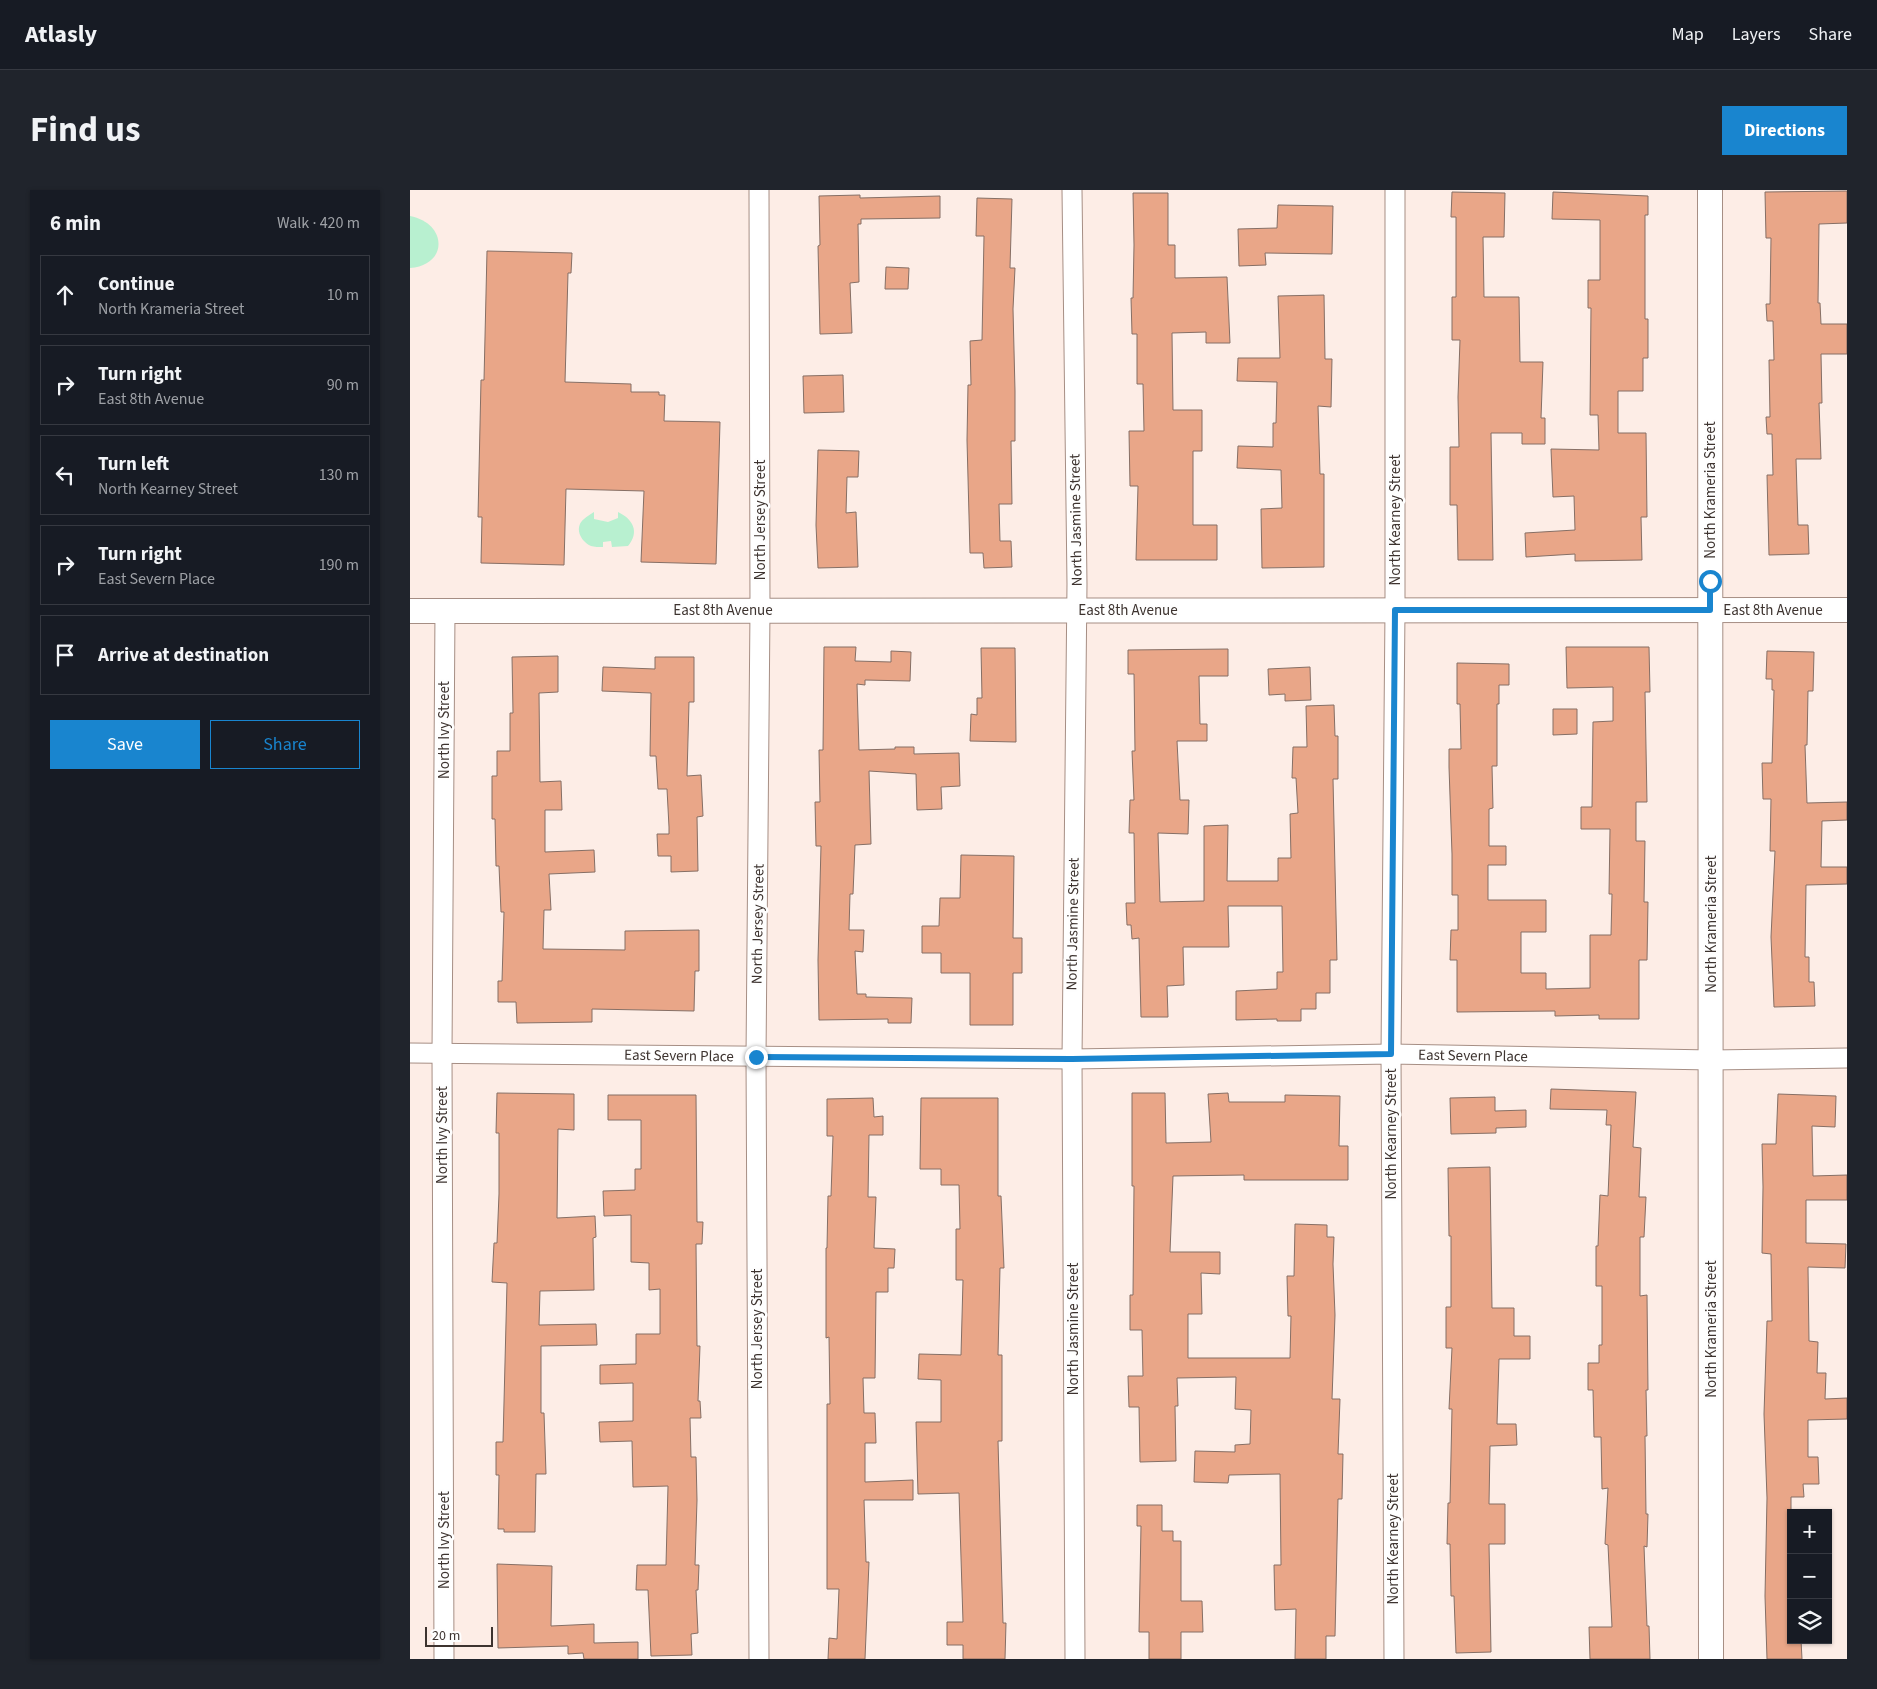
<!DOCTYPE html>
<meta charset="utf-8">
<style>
body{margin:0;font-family:"Source Sans 3",sans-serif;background:#20242c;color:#f1f3f6}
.controls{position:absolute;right:15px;bottom:15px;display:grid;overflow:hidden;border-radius:0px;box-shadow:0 1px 4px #0004}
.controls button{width:45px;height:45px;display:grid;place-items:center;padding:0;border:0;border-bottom:1px solid #363941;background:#171b24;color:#f1f3f6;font:25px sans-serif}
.scale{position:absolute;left:15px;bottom:12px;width:68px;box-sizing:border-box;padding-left:5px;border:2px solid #3d332f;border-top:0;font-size:14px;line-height:18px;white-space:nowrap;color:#3d332f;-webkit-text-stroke:4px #fefefe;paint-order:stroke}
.stop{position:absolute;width:15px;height:15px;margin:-11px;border:4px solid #1985cf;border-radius:50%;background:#fff}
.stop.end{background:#1985cf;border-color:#fff;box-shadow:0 1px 5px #0008}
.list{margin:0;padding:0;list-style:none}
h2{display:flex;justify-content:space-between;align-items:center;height:65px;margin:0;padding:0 20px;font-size:21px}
h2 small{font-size:16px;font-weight:400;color:#9ea1a6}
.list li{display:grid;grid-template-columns:32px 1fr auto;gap:15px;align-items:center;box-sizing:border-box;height:80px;margin:0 10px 10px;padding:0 10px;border:1px solid #363941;border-radius:0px}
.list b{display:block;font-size:19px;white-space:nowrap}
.list p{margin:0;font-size:16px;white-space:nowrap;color:#9ea1a6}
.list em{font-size:16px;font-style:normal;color:#9ea1a6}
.actions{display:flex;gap:10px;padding:15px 20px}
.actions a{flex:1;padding:11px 0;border:1px solid #1985cf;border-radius:0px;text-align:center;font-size:18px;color:#1985cf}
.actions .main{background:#1985cf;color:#fff}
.icon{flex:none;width:28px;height:28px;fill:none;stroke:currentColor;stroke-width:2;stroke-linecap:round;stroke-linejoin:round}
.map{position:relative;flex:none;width:1437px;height:1469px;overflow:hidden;border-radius:0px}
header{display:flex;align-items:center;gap:30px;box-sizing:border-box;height:70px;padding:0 25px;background:#171b24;border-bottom:1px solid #363941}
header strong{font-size:24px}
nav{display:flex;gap:28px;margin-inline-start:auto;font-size:18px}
.intro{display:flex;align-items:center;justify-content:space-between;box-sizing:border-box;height:120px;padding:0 30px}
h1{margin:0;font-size:35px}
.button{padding:12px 22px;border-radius:0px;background:#1985cf;color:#fff;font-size:18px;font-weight:700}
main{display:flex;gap:30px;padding:0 30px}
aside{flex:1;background:#171b24;border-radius:0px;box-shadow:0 1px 4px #0004}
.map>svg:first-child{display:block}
</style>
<header>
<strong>Atlasly</strong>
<nav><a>Map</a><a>Layers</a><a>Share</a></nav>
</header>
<div class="intro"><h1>Find us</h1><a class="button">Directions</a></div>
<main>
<aside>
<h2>6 min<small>Walk · 420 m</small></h2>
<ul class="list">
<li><svg class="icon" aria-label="ahead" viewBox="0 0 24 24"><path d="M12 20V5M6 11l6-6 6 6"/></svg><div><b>Continue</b><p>North Krameria Street</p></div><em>10 m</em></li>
<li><svg class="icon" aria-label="right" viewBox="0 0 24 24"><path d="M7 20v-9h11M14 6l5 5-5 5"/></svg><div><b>Turn right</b><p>East 8th Avenue</p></div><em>90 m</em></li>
<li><svg class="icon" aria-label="left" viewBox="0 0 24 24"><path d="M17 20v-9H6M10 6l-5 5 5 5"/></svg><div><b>Turn left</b><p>North Kearney Street</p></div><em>130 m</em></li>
<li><svg class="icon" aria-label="right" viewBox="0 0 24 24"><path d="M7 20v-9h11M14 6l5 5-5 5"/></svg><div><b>Turn right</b><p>East Severn Place</p></div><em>190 m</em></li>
<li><svg class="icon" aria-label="arrive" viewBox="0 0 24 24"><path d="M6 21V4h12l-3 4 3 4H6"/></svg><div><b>Arrive at destination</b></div></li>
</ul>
<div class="actions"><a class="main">Save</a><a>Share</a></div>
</aside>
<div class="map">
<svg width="1437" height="1469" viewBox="0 0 1437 1469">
<rect width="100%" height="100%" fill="#fdede6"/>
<g fill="#b8f0d0">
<path d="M 0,26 C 37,33 39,75 0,78 Z"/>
<path d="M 184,322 L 184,329 L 198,332 L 208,328 L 208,322 C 223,329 230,342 218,356 L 202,357 L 201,351 L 193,352 L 193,357 C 189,357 184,357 181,356 C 170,351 164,337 174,329 C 177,326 181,324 184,322 Z"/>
</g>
<g fill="#e9a688" stroke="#866f65">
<path d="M 1437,1 L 1437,33 L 1409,34 L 1408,113 L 1410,113 L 1411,134 L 1437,134 L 1437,164 L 1411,164 L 1412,213 L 1409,213 L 1411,269 L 1386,269 L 1388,335 L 1398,335 L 1399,364 L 1359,365 L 1357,285 L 1363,285 L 1362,244 L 1357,244 L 1356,227 L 1360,227 L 1359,170 L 1364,170 L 1363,131 L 1357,131 L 1356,114 L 1360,114 L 1361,48 L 1356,48 L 1355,2 Z"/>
<path d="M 1042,2 L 1095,3 L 1094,47 L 1073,47 L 1074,107 L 1109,107 L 1110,172 L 1133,172 L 1131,228 L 1135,228 L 1135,254 L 1112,254 L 1112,243 L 1081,243 L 1083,370 L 1048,370 L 1047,315 L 1040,315 L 1040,257 L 1049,257 L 1048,207 L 1050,150 L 1042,150 L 1042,107 L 1046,107 L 1046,27 L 1041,27 Z"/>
<path d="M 1143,2 L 1238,6 L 1238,25 L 1235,25 L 1235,129 L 1238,129 L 1238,168 L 1233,168 L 1233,201 L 1208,201 L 1208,243 L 1236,243 L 1237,327 L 1231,327 L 1232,370 L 1165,371 L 1165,364 L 1116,367 L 1115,343 L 1165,340 L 1164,306 L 1143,307 L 1141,259 L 1189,260 L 1188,225 L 1180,225 L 1181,118 L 1178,118 L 1178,90 L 1190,90 L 1190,30 L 1142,29 Z"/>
<path d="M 723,3 L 758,3 L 758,55 L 765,55 L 765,88 L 817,87 L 820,153 L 796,153 L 796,142 L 762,143 L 763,220 L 792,220 L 792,261 L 783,261 L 783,335 L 807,335 L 807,370 L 726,370 L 728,296 L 720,296 L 719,241 L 734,241 L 733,194 L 727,194 L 727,144 L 722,144 L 721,108 L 723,108 L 724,55 Z"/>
<path d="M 450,5 L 450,8 L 530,6 L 530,28 L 451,29 L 451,34 L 448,34 L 449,92 L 440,93 L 442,143 L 410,144 L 408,56 L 410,55 L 409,6 Z"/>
<path d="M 567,8 L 602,9 L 600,78 L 605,78 L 603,119 L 605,201 L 605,251 L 601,251 L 602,314 L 589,314 L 590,351 L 601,351 L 602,377 L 574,378 L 573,363 L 560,363 L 557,250 L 558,195 L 561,195 L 560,151 L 572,150 L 574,46 L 566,46 Z"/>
<path d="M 868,15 L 923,16 L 922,64 L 855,63 L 856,75 L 829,76 L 828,39 L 867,38 Z"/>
<path d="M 77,61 L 162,63 L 161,83 L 158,83 L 155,192 L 221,194 L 221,202 L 249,202 L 249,205 L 255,205 L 254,231 L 310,232 L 306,374 L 231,372 L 234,301 L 156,299 L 154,375 L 71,373 L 72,327 L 68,327 L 71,190 L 74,190 Z"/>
<path d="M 476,77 L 499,78 L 498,99 L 475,99 Z"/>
<path d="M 914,105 L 915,169 L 922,169 L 921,217 L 908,216 L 910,284 L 914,284 L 914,377 L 852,378 L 851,319 L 872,318 L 871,280 L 827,278 L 828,256 L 863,257 L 863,233 L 866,233 L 867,192 L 827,191 L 828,168 L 870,168 L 868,106 Z"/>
<path d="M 433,185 L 434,222 L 394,223 L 393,186 Z"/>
<path d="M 408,260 L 449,261 L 448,287 L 437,287 L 436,323 L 446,322 L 448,377 L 408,378 L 406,335 Z"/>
<path d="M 414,457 L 446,457 L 445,471 L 481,472 L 481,461 L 501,462 L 500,491 L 455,490 L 455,495 L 447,494 L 449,560 L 485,559 L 485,557 L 504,557 L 504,564 L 549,563 L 550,596 L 531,597 L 532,619 L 507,620 L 506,584 L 459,581 L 461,654 L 445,655 L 443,704 L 440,704 L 439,740 L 454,740 L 453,762 L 445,761 L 447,804 L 456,804 L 456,807 L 502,808 L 501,833 L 478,833 L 478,829 L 409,830 L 408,770 L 411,656 L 406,656 L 405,612 L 410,612 L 409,560 L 413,560 Z"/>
<path d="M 1156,457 L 1239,457 L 1240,502 L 1235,502 L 1237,612 L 1226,612 L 1226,651 L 1235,651 L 1234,712 L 1238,712 L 1237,770 L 1229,770 L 1229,829 L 1189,829 L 1189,825 L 1145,826 L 1145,821 L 1047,822 L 1047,770 L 1040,770 L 1041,740 L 1048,740 L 1048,705 L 1042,705 L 1042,664 L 1039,577 L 1039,559 L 1051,559 L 1050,514 L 1047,514 L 1047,473 L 1099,474 L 1099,495 L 1089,495 L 1089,514 L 1087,514 L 1087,576 L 1082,576 L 1083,618 L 1079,619 L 1079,656 L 1096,656 L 1096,675 L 1078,675 L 1078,710 L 1136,710 L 1136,742 L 1111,742 L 1111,783 L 1136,783 L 1136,799 L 1180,798 L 1180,745 L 1201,745 L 1202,704 L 1199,704 L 1200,639 L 1171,639 L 1171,617 L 1182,617 L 1183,532 L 1203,531 L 1203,497 L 1157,498 Z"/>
<path d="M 571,458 L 605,458 L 606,552 L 560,551 L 561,524 L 567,525 L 567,508 L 572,508 Z"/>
<path d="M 818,459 L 818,486 L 789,486 L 790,534 L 797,534 L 797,551 L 767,551 L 770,610 L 779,610 L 778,644 L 748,643 L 750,712 L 794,711 L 794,636 L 818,635 L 817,691 L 868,691 L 868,668 L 881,668 L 880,624 L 888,623 L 886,588 L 882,588 L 883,557 L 897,557 L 896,516 L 924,515 L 925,546 L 928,546 L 928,589 L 923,589 L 927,770 L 920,770 L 920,803 L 906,803 L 906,819 L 891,819 L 891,831 L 867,831 L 867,829 L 826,830 L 826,801 L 867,799 L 867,782 L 873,782 L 872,716 L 818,716 L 819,757 L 773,757 L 774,795 L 757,796 L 758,827 L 731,827 L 729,748 L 722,749 L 721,735 L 717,735 L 716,713 L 725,713 L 724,643 L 719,643 L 720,610 L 724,610 L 722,561 L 725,561 L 724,484 L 718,484 L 718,460 Z"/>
<path d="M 1357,461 L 1404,462 L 1403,501 L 1398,501 L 1397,555 L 1395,555 L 1397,613 L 1437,612 L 1437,630 L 1412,631 L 1411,677 L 1437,677 L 1437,694 L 1396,695 L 1395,767 L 1399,767 L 1399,792 L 1404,792 L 1405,816 L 1364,817 L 1361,747 L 1365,661 L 1360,661 L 1361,609 L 1353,609 L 1352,573 L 1362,573 L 1364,500 L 1362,500 L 1362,489 L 1356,489 Z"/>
<path d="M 148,466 L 148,502 L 129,503 L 130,592 L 151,591 L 152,620 L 135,620 L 135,662 L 184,660 L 185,682 L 139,684 L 141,720 L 134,720 L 133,759 L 215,760 L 215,741 L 289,740 L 289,781 L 285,781 L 284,821 L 182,819 L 182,832 L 107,833 L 106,812 L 88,812 L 88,791 L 92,791 L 94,722 L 91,722 L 89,676 L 86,676 L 85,629 L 82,629 L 82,586 L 87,586 L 87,561 L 100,561 L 100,523 L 103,523 L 102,467 Z"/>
<path d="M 245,467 L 284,467 L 284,512 L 279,512 L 277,586 L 291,585 L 293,626 L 287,627 L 288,681 L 261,682 L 261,666 L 248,666 L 247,644 L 259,644 L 259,637 L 257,599 L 248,599 L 246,566 L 240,566 L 241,503 L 192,501 L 193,477 L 245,479 Z"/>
<path d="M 900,477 L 901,510 L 875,511 L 875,504 L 859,505 L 858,479 Z"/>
<path d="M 1143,519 L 1167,519 L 1167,544 L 1143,545 Z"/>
<path d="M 551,665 L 604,666 L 603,748 L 612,748 L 612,783 L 603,783 L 603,835 L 560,835 L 560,783 L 531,783 L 531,763 L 512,763 L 512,736 L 529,736 L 530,708 L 550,708 Z"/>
<path d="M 1141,899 L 1226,902 L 1223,957 L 1231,958 L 1229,1007 L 1236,1007 L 1234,1047 L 1230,1047 L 1230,1106 L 1237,1105 L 1238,1200 L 1236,1200 L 1237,1246 L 1235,1246 L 1236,1324 L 1238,1324 L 1237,1357 L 1234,1356 L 1237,1436 L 1239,1436 L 1240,1469 L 1180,1469 L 1179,1437 L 1202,1437 L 1198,1355 L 1195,1354 L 1198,1298 L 1192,1299 L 1191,1247 L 1184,1247 L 1183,1200 L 1178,1200 L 1178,1173 L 1189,1173 L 1189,1155 L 1192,1155 L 1192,1096 L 1186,1096 L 1186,1056 L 1188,1056 L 1190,1005 L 1198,1006 L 1201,935 L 1196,935 L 1197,920 L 1140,919 Z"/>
<path d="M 87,903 L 164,904 L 164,940 L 148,939 L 147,1028 L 185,1026 L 186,1047 L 183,1048 L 184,1100 L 130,1101 L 129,1135 L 186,1134 L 187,1155 L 131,1156 L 131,1223 L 134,1223 L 136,1284 L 126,1284 L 125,1342 L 94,1342 L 94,1339 L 88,1339 L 89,1285 L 86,1285 L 86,1252 L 93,1252 L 97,1093 L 82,1092 L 84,1053 L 87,1053 L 89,1004 L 89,943 L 86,943 Z"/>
<path d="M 722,903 L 755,903 L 756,953 L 801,952 L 798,904 L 818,903 L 819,912 L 875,912 L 875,905 L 930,906 L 929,956 L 938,956 L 938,990 L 834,990 L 834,985 L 763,986 L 760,1062 L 810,1062 L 810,1084 L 791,1083 L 792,1124 L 778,1124 L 778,1168 L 880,1168 L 881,1126 L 878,1126 L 877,1086 L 884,1086 L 885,1034 L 917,1035 L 917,1047 L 924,1047 L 923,1074 L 925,1125 L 922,1209 L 930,1209 L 928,1264 L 933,1264 L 932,1309 L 928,1309 L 925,1446 L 916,1446 L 916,1469 L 885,1469 L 886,1419 L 865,1420 L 864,1375 L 871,1375 L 870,1284 L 819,1285 L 818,1293 L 784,1292 L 785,1261 L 825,1262 L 825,1255 L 840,1254 L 841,1220 L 825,1219 L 826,1187 L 767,1188 L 768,1216 L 765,1216 L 766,1271 L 730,1272 L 729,1217 L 719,1217 L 718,1186 L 733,1186 L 732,1140 L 720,1140 L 720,1105 L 723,1105 L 724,996 L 722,996 Z"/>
<path d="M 1368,904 L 1426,906 L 1425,937 L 1402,936 L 1403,986 L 1437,985 L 1437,1010 L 1396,1010 L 1396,1053 L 1436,1054 L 1435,1078 L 1398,1077 L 1399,1151 L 1408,1152 L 1407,1183 L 1416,1183 L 1415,1209 L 1437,1208 L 1437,1229 L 1398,1230 L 1398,1267 L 1408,1267 L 1409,1294 L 1393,1294 L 1394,1307 L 1381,1307 L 1381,1450 L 1391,1450 L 1392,1469 L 1357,1469 L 1355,1406 L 1357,1308 L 1354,1224 L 1357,1131 L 1362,1131 L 1361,1064 L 1352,1063 L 1353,997 L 1352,954 L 1366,954 Z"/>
<path d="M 198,905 L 286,905 L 287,1032 L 293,1032 L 292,1054 L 286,1054 L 287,1156 L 290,1156 L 288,1211 L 290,1211 L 291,1228 L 280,1228 L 281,1267 L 286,1267 L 287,1310 L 285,1375 L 289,1375 L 288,1400 L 286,1400 L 288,1443 L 281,1444 L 282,1465 L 241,1466 L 238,1400 L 226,1400 L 227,1375 L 256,1375 L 258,1296 L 223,1297 L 222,1251 L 190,1252 L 189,1232 L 223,1231 L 223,1193 L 190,1194 L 190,1175 L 226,1174 L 226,1144 L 250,1144 L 250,1099 L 239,1100 L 239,1073 L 221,1072 L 221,1025 L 194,1026 L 193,1001 L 225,1000 L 225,979 L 231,979 L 231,930 L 198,930 Z"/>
<path d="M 1085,907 L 1085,921 L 1116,920 L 1116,937 L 1086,938 L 1086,943 L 1041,944 L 1040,908 Z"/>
<path d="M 463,908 L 464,927 L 473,926 L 473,945 L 459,945 L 458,1007 L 466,1007 L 464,1058 L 485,1059 L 484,1078 L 478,1078 L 478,1102 L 466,1102 L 465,1188 L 453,1188 L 454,1223 L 465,1223 L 466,1253 L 455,1253 L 455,1292 L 503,1290 L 503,1310 L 454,1310 L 456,1372 L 459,1372 L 455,1469 L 418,1469 L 419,1448 L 427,1449 L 429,1399 L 417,1399 L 417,1214 L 420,1214 L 419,1147 L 416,1148 L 416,1058 L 417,1058 L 418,1006 L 421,1006 L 423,946 L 417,946 L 417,909 Z"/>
<path d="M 511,908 L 588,908 L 588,1006 L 591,1006 L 594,1078 L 590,1078 L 588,1165 L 592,1165 L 592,1251 L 588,1251 L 593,1433 L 596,1433 L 595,1469 L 553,1469 L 553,1455 L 537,1455 L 537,1432 L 553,1432 L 549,1303 L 508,1304 L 506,1232 L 531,1232 L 531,1190 L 508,1189 L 509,1164 L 551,1165 L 553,1090 L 546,1090 L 546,1039 L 550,1039 L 549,995 L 531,995 L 531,979 L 510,979 Z"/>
<path d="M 1080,977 L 1082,1118 L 1104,1118 L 1104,1146 L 1120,1146 L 1120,1169 L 1089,1169 L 1087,1234 L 1106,1234 L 1107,1255 L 1080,1256 L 1079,1314 L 1095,1314 L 1095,1354 L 1079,1354 L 1081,1462 L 1046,1463 L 1044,1406 L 1041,1406 L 1040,1354 L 1037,1354 L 1038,1313 L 1040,1313 L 1042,1219 L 1039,1219 L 1042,1158 L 1036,1158 L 1036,1117 L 1041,1117 L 1041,1046 L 1039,1046 L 1038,978 Z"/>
<path d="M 727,1315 L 752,1315 L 752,1341 L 763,1341 L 763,1351 L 771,1351 L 771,1411 L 792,1411 L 793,1442 L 771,1442 L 771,1469 L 739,1469 L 739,1442 L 729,1442 L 731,1336 L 727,1336 Z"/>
<path d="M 87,1374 L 142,1376 L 141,1436 L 184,1434 L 184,1453 L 228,1452 L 228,1469 L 174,1469 L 173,1463 L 158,1464 L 158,1456 L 88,1458 Z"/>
</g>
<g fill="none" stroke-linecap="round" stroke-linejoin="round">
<defs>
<g id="minor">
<path d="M 662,0 L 667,394 L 662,869 L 665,1469"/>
<path d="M 0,863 L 662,869 L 981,864 L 1301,870 L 1437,868"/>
<path d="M 34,1469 L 32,863 L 35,421"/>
<path d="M 349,1469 L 346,867 L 350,420 L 349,0"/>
<path d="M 984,1469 L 981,864 L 985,420 L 985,0"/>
</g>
<g id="tertiary">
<path d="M 1300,0 L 1301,1469"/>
<path d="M 0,421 L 1437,420"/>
</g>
</defs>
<use href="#minor" stroke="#a68e84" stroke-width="21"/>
<use href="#tertiary" stroke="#a68e84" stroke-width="26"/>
<use href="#minor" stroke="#fff" stroke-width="19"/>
<use href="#tertiary" stroke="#fff" stroke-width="24"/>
</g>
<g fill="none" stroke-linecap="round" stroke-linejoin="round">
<path stroke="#1985cf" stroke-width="6" d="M 346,867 L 662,869 L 981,864 L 985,420 L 1300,420 L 1300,391"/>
</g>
<g text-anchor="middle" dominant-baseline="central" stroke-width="5" stroke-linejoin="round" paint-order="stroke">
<g font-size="15" fill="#3d332f" stroke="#fefefe">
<text transform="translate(1300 300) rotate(-90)">North Krameria Street</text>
<text transform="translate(350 330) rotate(-90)">North Jersey Street</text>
<text transform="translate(666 330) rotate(-91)">North Jasmine Street</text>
<text transform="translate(985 330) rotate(-90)">North Kearney Street</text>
<text x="313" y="420">East 8th Avenue</text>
<text x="718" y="420">East 8th Avenue</text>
<text x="1363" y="420">East 8th Avenue</text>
<text transform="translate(34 540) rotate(-90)">North Ivy Street</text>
<text transform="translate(348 734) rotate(-89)">North Jersey Street</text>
<text transform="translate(663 734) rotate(-89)">North Jasmine Street</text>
<text transform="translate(1301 734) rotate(-90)">North Krameria Street</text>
<text transform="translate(269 866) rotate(1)">East Severn Place</text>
<text transform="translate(1063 866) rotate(1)">East Severn Place</text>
<text transform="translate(981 944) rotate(-90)">North Kearney Street</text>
<text transform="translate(32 945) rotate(-90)">North Ivy Street</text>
<text transform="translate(347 1139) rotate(-90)">North Jersey Street</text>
<text transform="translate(663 1139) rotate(-90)">North Jasmine Street</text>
<text transform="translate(1301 1139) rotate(-90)">North Krameria Street</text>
<text transform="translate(983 1349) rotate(-90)">North Kearney Street</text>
<text transform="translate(34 1350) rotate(-90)">North Ivy Street</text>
</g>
</g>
</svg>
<div class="controls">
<button>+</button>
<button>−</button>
<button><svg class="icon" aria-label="layers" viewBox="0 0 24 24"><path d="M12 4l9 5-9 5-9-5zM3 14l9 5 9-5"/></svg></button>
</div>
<div class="scale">20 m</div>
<div class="stop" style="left:1300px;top:391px"></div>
<div class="stop end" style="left:346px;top:867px"></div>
</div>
</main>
